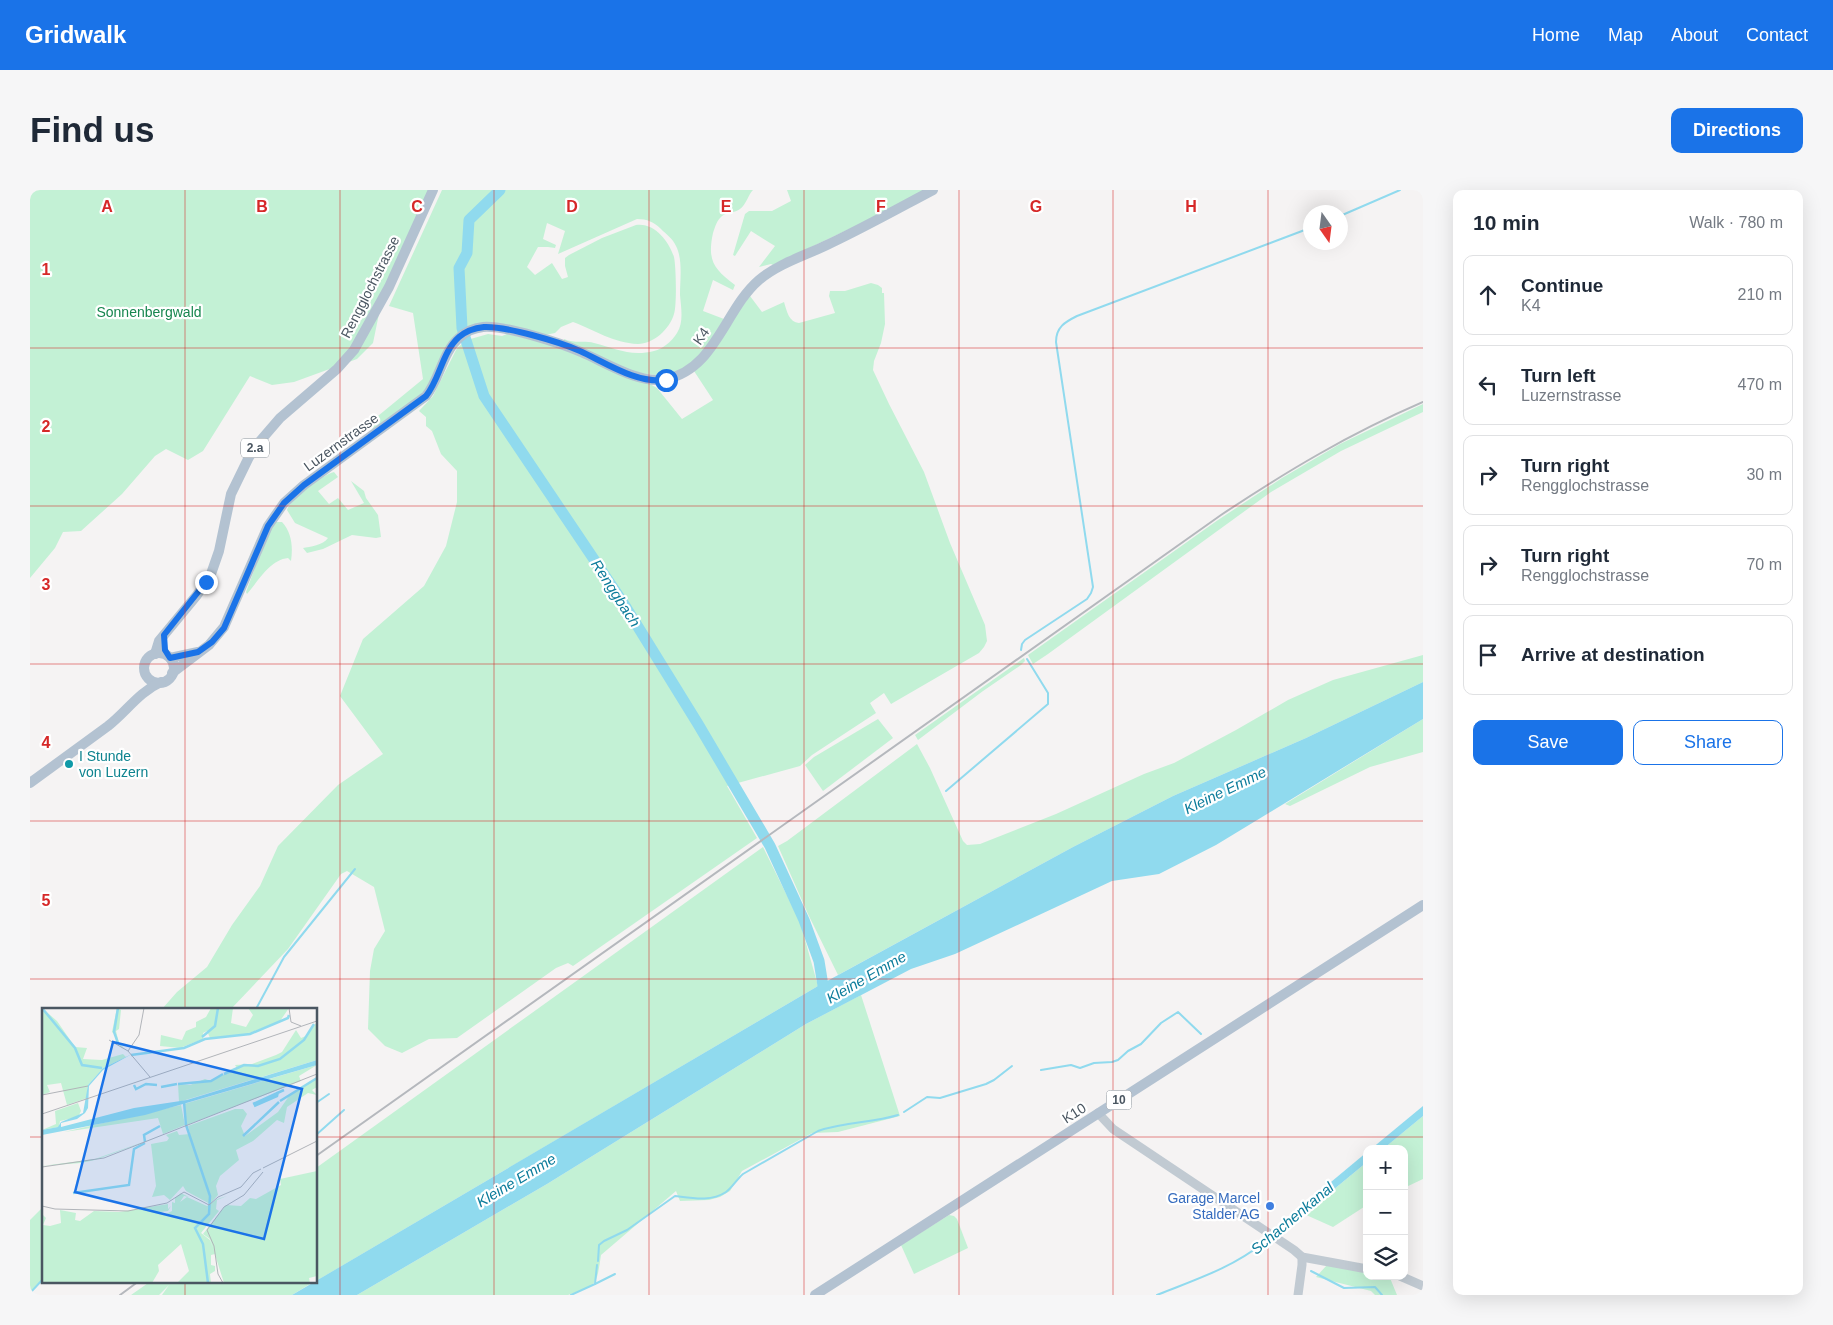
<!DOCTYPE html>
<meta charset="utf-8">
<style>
body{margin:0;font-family:Helvetica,sans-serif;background:#f6f6f7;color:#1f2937}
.controls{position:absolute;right:15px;bottom:15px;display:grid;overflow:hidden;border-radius:10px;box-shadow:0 5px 20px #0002}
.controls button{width:45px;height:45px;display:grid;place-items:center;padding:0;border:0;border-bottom:1px solid #e0e1e3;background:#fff;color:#1f2937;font:25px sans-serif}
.compass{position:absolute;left:1273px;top:15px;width:45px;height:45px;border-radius:50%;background:#fff;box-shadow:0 5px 20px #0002;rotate:166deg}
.stop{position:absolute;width:15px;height:15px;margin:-11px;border:4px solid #1a73e8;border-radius:50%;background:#fff}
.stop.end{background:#1a73e8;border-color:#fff;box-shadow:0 1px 5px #0008}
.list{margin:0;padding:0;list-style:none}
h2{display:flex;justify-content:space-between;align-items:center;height:65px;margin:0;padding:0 20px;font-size:21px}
h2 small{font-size:16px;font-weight:400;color:#747a83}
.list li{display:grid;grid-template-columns:32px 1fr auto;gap:15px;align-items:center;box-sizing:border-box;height:80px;margin:0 10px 10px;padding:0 10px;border:1px solid #e0e1e3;border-radius:10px}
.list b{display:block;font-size:19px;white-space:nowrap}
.list p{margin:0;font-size:16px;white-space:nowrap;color:#747a83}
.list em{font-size:16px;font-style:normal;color:#747a83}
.actions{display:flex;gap:10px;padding:15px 20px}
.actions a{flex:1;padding:11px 0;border:1px solid #1a73e8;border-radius:10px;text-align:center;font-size:18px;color:#1a73e8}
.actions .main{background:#1a73e8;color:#fff}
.icon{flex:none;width:28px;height:28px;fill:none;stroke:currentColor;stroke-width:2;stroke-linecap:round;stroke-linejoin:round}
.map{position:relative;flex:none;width:1393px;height:1105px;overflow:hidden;border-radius:10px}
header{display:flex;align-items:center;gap:30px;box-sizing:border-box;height:70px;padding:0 25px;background:#1a73e8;color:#fff}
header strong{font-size:24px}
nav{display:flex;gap:28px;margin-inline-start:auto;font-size:18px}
.intro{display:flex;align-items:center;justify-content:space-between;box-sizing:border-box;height:120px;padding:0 30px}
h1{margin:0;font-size:35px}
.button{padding:12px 22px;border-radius:10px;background:#1a73e8;color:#fff;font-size:18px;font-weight:700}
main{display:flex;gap:30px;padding:0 30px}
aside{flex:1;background:#fff;border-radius:10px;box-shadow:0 5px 20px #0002}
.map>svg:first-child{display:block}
</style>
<header>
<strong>Gridwalk</strong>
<nav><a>Home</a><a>Map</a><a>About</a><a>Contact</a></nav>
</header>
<div class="intro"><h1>Find us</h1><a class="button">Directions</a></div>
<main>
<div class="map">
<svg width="1393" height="1105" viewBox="0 0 1393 1105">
<rect width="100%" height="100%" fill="#f5f3f3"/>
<g fill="#c3f1d5">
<path d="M 0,0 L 405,0 L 351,114 L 343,153 L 327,169 L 264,192 L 242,195 L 220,186 L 173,261 L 158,270 L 136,259 L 125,266 L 92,304 L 51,341 L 33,342 L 25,358 L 0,388 Z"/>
<path d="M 412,0 L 723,0 C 718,5 716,15 710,19 C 705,23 697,22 692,26 C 687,30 685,37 683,43 C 677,71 684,79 705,95 L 703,100 L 683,90 L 673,121 L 694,129 C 684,145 674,163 659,175 C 625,202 568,167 534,152 L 534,149 C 545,154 554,150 564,153 C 585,158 600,167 624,161 C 633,159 642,151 647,143 C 654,132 651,117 650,105 C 650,90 653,70 646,56 C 643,49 636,44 631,39 C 624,32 617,29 607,29 L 528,64 L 535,41 L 517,33 L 513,49 L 526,55 L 525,58 L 518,57 L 508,57 L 497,77 L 505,85 L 522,73 L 532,89 L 538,87 L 535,76 L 535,68 L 539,65 L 572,48 L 606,35 C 624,32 639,51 644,67 C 646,76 647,115 644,124 C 640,139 623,154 608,154 C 583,153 565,140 543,132 L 531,137 L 525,143 L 515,145 L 473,134 L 457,132 L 438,137 L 397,198 L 386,209 L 341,240 L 337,235 L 393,189 L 383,123 L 359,116 Z"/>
<path d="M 757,0 L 896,0 L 832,33 L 743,75 L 741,74 L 729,77 L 745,56 L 721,41 L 705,66 L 703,65 L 715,24 L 719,21 L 742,21 L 761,11 Z"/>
<path d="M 841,93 L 848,95 L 852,98 L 852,103 L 854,103 L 855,134 L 851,153 L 844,171 L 843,180 L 859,214 L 894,282 L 920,353 L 955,435 L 957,451 L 954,457 L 949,463 L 861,514 L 854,503 L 840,513 L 846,523 L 782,565 L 770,576 L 697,596 L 727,648 L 543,776 L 538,773 L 526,778 L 427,848 L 399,849 L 372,863 L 355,856 L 338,839 L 340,781 L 344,759 L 355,741 L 344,697 L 317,681 L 311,684 L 258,759 L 201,819 L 132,819 L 147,802 L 177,777 L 202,735 L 230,696 L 248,656 L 308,595 L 353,564 L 310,506 L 333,449 L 394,396 L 416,356 L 427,312 L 427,281 L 411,264 L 402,241 L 396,236 L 396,227 L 389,221 L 403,206 L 427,158 L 437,150 L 458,144 L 472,146 L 477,144 L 521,154 L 620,194 L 627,198 L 652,229 L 683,210 L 664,181 L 720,106 L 732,122 L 754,112 C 757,122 759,132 769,133 L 805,123 L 799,106 L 800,101 L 815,101 Z"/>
<path d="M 1393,214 L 1393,222 L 1311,261 L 1241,302 L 1018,464 L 1003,474 L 998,465 L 1188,330 L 1252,288 L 1310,254 Z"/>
<path d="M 304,282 L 308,287 L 288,301 L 299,314 L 308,308 L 318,320 L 334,313 L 321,291 L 334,301 L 336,308 L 348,325 L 351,347 L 346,348 L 322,345 L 293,359 L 277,363 L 273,358 C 280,357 293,355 298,348 L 265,333 L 257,320 C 260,309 292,285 304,282 Z"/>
<path d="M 245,332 L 252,332 C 262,343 263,357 261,371 L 258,368 C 240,370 229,390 217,404 L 216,402 L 236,348 Z"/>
<path d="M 1393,465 L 1393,492 L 1276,548 L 1143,606 L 1043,657 L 808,785 L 778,724 L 748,656 L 757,651 L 887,554 L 900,578 L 933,651 L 937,655 L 950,654 L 1026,624 L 1114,584 L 1144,573 L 1206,540 L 1258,510 L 1303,490 Z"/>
<path d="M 994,468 L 995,471 L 991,475 L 953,501 L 888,550 L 885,545 Z"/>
<path d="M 848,529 L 863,548 L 793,601 L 775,575 L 784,567 Z"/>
<path d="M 1393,529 L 1393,562 L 1340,577 L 1260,616 L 1255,614 Z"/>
<path d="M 733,657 L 770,732 L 788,796 L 286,1091 L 286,978 Z"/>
<path d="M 831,805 L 870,926 L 808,942 L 782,943 L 712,981 L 700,1001 L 690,1007 L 679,1010 L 650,1011 L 646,1001 L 571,1065 C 566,1097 568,1094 538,1105 L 327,1105 L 517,994 L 776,834 Z"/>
<path d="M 1393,926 L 1393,989 L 1374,998 L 1374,959 L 1353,959 Z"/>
<path d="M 1337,972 L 1337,1015 L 1303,1037 L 1274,1024 Z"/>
<path d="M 14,1016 L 14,1089 L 0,1102 L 0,1030 Z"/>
<path d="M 919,1025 L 924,1026 L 927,1029 L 938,1058 L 884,1084 L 871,1055 Z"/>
<path d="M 1297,1075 L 1337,1083 L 1337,1086 L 1360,1088 L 1367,1105 L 1345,1105 L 1341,1101 L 1286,1087 Z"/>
<path d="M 121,1091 L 285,1091 L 262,1105 L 132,1105 L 139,1095 L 129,1105 L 101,1105 Z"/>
</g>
<g fill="#90daee">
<path d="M 1393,492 L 1393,529 L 1186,655 L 1129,684 L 1082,691 L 925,764 L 881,779 L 776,834 L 517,994 L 327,1105 L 262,1105 L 788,796 L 1043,657 L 1143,606 L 1276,548 Z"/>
<path d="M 1393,916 L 1393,926 L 1353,959 L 1341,959 Z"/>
<path d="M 1337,962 L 1337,972 L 1235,1056 L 1229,1052 Z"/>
</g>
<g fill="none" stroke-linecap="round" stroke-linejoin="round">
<g stroke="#90daee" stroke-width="2">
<path d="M 1310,26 L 1370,0"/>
<path d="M 991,460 L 992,454 L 995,450 L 1057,409 L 1061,403 L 1063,397 L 1026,152 C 1026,137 1035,132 1047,126 L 1280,38"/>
<path d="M 916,601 L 1018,514 L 1018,503 L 997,469"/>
<path d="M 226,819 L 254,767 L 325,679"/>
<path d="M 1011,880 L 1041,875 L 1050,878 L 1064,873 L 1082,872 L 1088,870 L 1098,861 L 1111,854 L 1131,833 L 1148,822 L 1171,844"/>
<path d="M 286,913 L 299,904"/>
<path d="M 874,922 L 897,907 L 910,908 L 956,894 L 964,890 L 982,876"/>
<path d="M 286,945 L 314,920"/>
<path d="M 568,1071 L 569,1055 L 574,1051 L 597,1040 L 645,1006 C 662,1008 681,1012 696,1002 C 702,998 707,989 713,984 L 788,941 C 814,932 842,933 868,925"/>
<path d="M 1281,1081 L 1314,1098 L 1345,1097 L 1352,1105"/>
<path d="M 565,1094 L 585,1084"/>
<path d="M 0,1103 L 14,1088"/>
<path d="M 541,1105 L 565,1094 L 567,1075"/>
<path d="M 1127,1105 C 1164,1090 1202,1078 1233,1053"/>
</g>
<path stroke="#90daee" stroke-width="11" d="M 470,0 L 439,30 L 437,63 L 429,78 L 432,138 L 454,206 L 592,411 L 668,534 L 740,656 L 774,730 L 789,771 L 795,808"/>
<g stroke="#c1cad2" stroke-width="9">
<path d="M 1068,923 L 1083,939 L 1264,1060 L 1272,1067 L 1337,1079"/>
<path d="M 1370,1086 L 1393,1096"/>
<path d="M 1268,1105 L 1272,1075 L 1272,1067"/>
</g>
<g stroke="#b3c2d1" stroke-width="10">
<circle cx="129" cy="478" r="15"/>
<path d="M 125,464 L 129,451 L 167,405 L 181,384 L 189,361 L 201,304 L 219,267 L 231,250 L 250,228 L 307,179 L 324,160 L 359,97 L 403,0"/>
<path d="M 140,468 L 168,462"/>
<path d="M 142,483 L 179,455 L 194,437 L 238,336 L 254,313 L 274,295 L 396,206 C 410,189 412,163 429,148 C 435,142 444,138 453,137 C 474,135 531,153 551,162 C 575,172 610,195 636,189 C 685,180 695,119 729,90 C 749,73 777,65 799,54 C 835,37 869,18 903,0"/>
<path d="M 0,593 L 78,536 C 96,522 109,502 131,492"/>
<path d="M 785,1105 L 1393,715"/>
</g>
<g stroke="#b5b8bd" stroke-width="2">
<path d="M 286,966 L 1191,325 C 1257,281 1319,244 1393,212"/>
<path d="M 90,1105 L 109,1091"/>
</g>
</g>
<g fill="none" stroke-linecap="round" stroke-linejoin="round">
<path stroke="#1a73e8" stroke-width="6" d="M 176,392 L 134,445 L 135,460 L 140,468 L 168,462 L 182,452 L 194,438 L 238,336 L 254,313 L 274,295 L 396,206 C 410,189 412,162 429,147 C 436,141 445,138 454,137 C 476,136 530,152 550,161 C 576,173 607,194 636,190"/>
</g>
<path fill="none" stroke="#d62828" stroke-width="1" stroke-opacity="0.55" d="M 155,0 L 155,819M 310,0 L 310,1105M 464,0 L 464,1105M 619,0 L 619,1105M 774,0 L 774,1105M 929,0 L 929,1105M 1083,0 L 1083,1105M 1238,0 L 1238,1105M 0,158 L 1393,158M 0,316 L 1393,316M 0,474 L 1393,474M 0,631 L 1393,631M 0,789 L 1393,789M 0,947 L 14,947M 286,947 L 1393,947M 155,1091 L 155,1105"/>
<circle fill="#0f9aa8" stroke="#fff" stroke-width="2" cx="39" cy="574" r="5"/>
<circle fill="#3f7fe0" stroke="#fff" stroke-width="2" cx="1240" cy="1016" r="5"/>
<g text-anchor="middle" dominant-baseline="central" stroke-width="4.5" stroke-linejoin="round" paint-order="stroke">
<g fill="#fff" stroke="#808990" stroke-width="1">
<rect x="211" y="248.5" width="28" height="19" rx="4"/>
<rect x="1076.5" y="900.5" width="25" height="19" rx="4"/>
</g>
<g font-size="12" font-weight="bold" fill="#4a5661">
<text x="225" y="258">2.a</text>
<text x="1089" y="910">10</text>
</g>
<g font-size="14" fill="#4a5661" stroke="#fff">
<text transform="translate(340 97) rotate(-63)">Rengglochstrasse</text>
<text transform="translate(671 146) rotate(-55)">K4</text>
<text transform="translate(311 252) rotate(-36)">Luzernstrasse</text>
<text transform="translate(1044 923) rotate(-33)">K10</text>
</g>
<g font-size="14" fill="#17864f" stroke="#fff">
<text x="119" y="122">Sonnenbergwald</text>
</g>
<g font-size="14" fill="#0d838f" stroke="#fff" text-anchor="start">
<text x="49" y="566">I Stunde<tspan x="49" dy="16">von Luzern</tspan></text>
</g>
<g font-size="14" fill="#366cbe" stroke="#fff" text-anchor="end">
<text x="1230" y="1008">Garage Marcel<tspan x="1230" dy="16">Stalder AG</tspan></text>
</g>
<g font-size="15" font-style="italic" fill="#0c7c9b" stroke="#fff">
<text transform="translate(586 403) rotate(57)">Renggbach</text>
<text transform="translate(1195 600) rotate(-26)">Kleine Emme</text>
<text transform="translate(836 787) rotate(-30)">Kleine Emme</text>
<text transform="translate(486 990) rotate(-31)">Kleine Emme</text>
<text transform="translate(1262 1028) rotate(-40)">Schachenkanal</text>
</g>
</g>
<g transform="translate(12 818)">
<rect width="275" height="275" fill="#f5f3f3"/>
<path d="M 0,0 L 15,13 L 33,39 L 45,40 L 41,51 L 60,52 L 81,46 L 84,49 L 61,60 L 46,77 L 45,90 L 25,97 L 19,75 L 5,77 L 8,84 L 0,87 ZM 75,0 L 79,2 L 77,21 L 74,23 L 77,35 L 83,41 L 74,35 L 74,27 L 70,24 ZM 169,0 L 191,0 L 189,15 L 204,19 L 211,7 L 206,0 L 247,0 L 238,13 L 205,26 L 168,30 L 165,23 L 161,25 L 161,31 L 138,40 L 118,38 L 119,27 L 140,32 L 144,23 L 154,19 L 154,14 L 164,9 ZM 275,14 L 275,52 L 137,94 L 136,76 L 148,77 L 163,71 L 169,73 L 195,60 L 193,57 L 210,56 L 234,47 L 240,44 L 254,22 L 259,30 L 264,28 ZM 275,57 L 257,68 L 259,73 L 145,117 L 142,96 ZM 275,70 L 275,79 L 270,82 L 275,87 L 266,85 L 245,99 L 242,115 L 235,112 L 211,133 L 194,142 L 197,152 L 178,168 L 174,178 L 176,187 L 168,196 L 144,183 L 141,178 L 128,192 L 122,187 L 110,189 L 114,178 L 109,136 L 125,133 L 127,130 L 124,127 L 135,123 L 137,127 L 148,126 L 146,118 L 193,101 L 201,101 L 205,106 L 199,118 L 203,128 L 236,104 L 247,88 ZM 36,95 L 39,103 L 36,109 L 18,113 L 17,119 L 0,122 L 14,116 L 13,103 ZM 139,97 L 143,117 L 121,126 L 116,110 L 22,124 ZM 121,127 L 53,152 L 39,155 L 0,158 L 53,151 ZM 275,163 L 275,268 L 267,270 L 268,275 L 182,275 L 168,231 L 161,226 L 184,197 L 199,198 L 208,190 L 214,191 L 239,177 L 238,171 ZM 139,185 L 147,189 L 142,188 L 138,194 L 145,189 L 165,198 L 175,191 L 185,188 L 175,192 L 174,201 L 177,203 L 159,225 L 168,232 L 173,246 L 169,247 L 169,257 L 173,258 L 173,263 L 168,266 L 169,275 L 135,275 L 147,263 L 139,236 L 116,257 L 117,263 L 110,275 L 0,275 L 0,206 L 4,210 L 1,217 L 8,218 L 19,215 L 18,202 L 34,205 L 33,212 L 38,213 L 52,203 L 77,204 L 126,196 L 126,201 L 129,198 L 126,203 L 119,204 L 122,207 L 130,203 L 130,194 L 133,195 L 133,190 Z" fill="#c3f1d5"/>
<path d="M 90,46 L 61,62 L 47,78 L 46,100 L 43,105 L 35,111 L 19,115 L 19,119 L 92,100 L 145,92 L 275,52 L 275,57 L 103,107 L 0,127 L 0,122 L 16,119 L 19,114 L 41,105 L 46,77 L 61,60 Z" fill="#90daee"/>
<path fill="none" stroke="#90daee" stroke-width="2.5" d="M 0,0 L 33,40 L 40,57 L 60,60M 160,29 L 173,18 L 176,0M 76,35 L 72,24 L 76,0M 89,47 L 142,40 L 163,31 L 208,26 L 246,10 L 247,7M 182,66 L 202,57 L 216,58 L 238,51 L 262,32 L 272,16M 136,76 L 169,73 L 181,66M 92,77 L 94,81 L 104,76 L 115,77M 119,79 L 135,76M 238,93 L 275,70M 142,94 L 144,117 L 168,188 L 167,206 L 153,220 L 161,236 L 166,275M 211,96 L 242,82M 212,98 L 235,88 L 236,84M 201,128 L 237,94M 103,134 L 102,127 L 118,118M 31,185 L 87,177 L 92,141 L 103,135"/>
<path fill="none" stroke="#b1b4b9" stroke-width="1" d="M 247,0 L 249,14 L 259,18M 67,32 L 86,43 L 108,69M 86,43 L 97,27 L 102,0M 0,87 L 46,78M 0,106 L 275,13M 0,159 L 62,150 L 275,66M 221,160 L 275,133M 0,198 L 13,201 L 86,203 L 125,195 L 142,184 L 167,197 L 176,189 L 199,179 L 211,165 L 219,161M 181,275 L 176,266 L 172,238 L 165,222 L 182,199 L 202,187 L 221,164"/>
<path fill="#1a73e8" fill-opacity="0.15" stroke="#1a73e8" stroke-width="2.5" d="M 71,34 L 260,81 L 222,231 L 33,184 Z"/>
<rect width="275" height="275" fill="none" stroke="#4a5661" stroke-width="2.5"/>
</g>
<g font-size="16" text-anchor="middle" font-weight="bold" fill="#d62828" stroke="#fff" stroke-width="4.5" stroke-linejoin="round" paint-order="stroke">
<text x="77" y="22">A</text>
<text x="232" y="22">B</text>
<text x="387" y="22">C</text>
<text x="542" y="22">D</text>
<text x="696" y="22">E</text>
<text x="851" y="22">F</text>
<text x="1006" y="22">G</text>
<text x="1161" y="22">H</text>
<text x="16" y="85">1</text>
<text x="16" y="242">2</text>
<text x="16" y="400">3</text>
<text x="16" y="558">4</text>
<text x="16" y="716">5</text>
</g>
</svg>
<div class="controls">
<button>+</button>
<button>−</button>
<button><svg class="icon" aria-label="layers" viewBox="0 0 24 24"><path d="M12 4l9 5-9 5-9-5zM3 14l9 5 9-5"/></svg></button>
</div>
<svg class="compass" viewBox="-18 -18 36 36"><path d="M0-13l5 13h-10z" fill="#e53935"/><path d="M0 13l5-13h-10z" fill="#747a83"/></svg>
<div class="stop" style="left:636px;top:190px"></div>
<div class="stop end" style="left:176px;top:392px"></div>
</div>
<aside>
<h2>10 min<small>Walk · 780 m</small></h2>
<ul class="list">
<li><svg class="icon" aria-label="ahead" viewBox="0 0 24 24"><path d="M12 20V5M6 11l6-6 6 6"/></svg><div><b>Continue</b><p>K4</p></div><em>210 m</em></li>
<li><svg class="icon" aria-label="left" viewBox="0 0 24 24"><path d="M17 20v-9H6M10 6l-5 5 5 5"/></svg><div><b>Turn left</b><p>Luzernstrasse</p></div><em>470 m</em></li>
<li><svg class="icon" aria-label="right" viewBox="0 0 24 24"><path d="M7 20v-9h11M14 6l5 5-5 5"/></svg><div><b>Turn right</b><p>Rengglochstrasse</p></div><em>30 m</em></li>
<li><svg class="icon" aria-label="right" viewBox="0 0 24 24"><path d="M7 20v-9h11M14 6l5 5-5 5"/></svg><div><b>Turn right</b><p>Rengglochstrasse</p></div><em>70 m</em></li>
<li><svg class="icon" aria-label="arrive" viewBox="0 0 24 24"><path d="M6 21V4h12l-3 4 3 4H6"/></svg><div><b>Arrive at destination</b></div></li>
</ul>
<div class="actions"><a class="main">Save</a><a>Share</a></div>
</aside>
</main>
